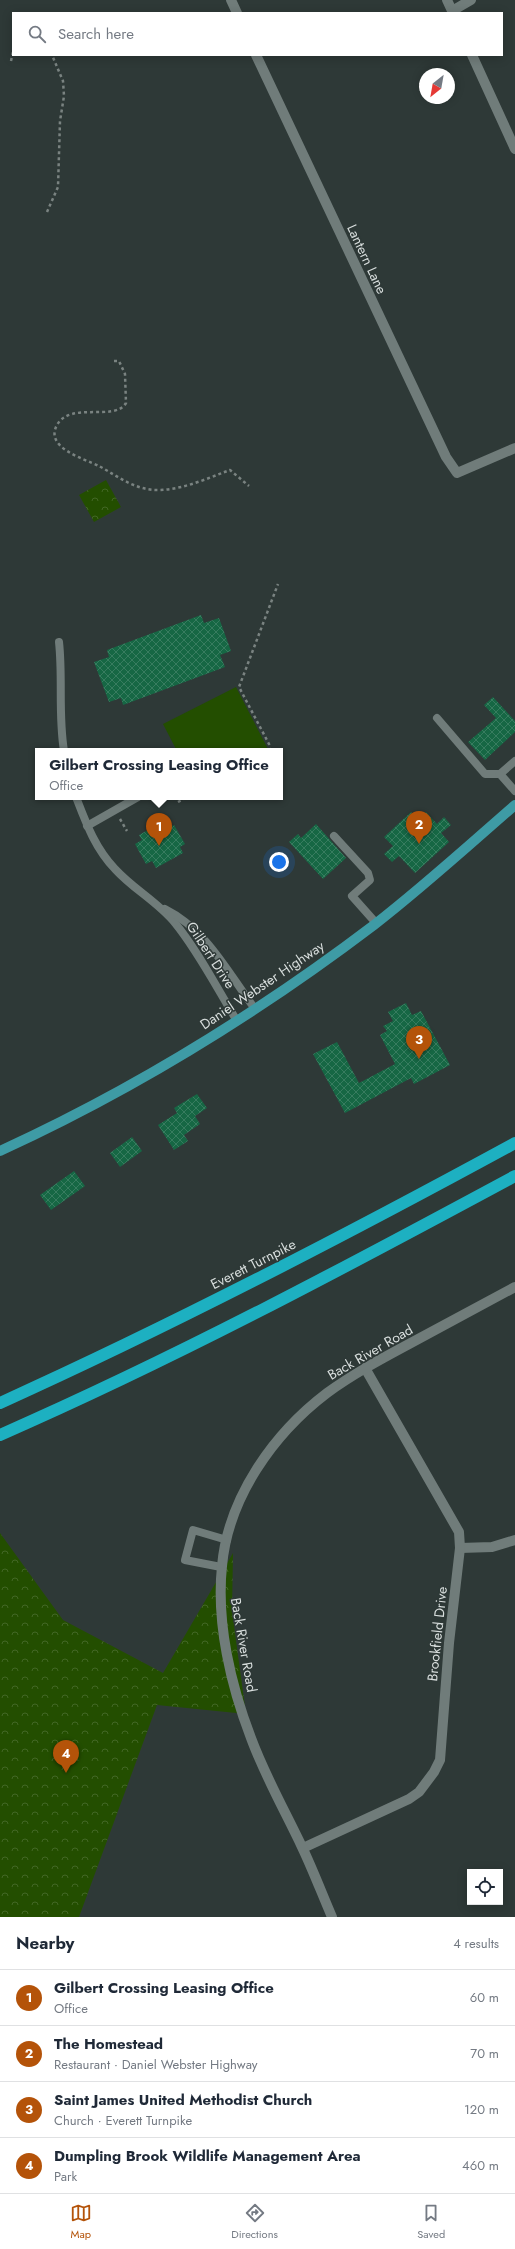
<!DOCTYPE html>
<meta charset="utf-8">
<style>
body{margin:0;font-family:Jost,sans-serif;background:#f2f2f3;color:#1f2937}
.controls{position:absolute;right:12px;bottom:12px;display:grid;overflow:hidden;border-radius:0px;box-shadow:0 2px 10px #0003}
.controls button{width:36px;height:36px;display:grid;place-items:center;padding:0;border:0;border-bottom:1px solid #e0e1e3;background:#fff;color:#1f2937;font:20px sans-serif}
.compass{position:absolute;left:419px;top:68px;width:36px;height:36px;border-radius:50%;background:#fff;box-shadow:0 2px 10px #0003;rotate:211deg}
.you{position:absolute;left:279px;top:862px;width:14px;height:14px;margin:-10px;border:3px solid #fff;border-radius:50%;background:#1a73e8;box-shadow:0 0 0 6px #1a73e833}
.badge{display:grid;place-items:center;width:26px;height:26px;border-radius:50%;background:#b45309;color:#fff;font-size:13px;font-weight:700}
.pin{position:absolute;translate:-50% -33px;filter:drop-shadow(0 1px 2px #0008)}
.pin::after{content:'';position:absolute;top:21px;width:14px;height:12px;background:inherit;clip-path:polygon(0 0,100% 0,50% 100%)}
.popup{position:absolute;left:35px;top:748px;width:248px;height:52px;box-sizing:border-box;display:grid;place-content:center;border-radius:0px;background:#fff;filter:drop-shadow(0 1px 3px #0005);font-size:13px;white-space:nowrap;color:#747a83}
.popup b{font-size:15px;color:#1f2937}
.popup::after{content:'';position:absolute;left:50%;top:100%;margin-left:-8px;border:8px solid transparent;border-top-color:#fff}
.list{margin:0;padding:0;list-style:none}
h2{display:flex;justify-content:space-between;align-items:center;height:52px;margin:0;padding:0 16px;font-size:17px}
h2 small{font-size:13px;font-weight:400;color:#747a83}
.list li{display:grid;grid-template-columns:26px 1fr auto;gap:12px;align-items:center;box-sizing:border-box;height:56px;padding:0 16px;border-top:1px solid #e0e1e3}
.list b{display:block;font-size:15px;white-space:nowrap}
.list p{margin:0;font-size:13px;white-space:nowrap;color:#747a83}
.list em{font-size:13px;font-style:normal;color:#747a83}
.icon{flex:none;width:22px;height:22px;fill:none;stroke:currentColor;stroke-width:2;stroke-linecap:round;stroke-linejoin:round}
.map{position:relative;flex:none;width:515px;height:1917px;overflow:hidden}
.search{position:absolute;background:#fff;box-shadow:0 2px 10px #0003;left:12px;right:12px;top:12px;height:44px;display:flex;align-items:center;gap:10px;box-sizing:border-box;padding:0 14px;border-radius:0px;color:#747a83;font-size:15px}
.sheet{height:276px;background:#fff}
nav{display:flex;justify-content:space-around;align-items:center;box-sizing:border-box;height:56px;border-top:1px solid #e0e1e3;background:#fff;font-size:11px;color:#747a83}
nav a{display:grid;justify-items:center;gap:2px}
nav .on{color:#b45309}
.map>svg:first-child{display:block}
</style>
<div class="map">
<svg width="515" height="1917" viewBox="0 0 515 1917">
<defs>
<pattern id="park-crowns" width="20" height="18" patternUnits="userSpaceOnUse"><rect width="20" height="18" fill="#234e00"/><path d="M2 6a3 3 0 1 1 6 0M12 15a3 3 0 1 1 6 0" fill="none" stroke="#426725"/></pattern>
<pattern id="building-cross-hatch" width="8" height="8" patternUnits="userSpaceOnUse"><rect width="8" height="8" fill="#166744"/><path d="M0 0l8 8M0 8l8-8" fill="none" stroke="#377c5f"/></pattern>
</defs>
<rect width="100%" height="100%" fill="#2e3937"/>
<path fill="#234e00" d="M 236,687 L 269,751 L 177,751 L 163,724 Z"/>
<g fill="url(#park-crowns)">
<path d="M 106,480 L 121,507 L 94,522 L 79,495 Z"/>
<path d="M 0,1533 L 63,1620 L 163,1673 L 233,1553 L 232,1611 L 246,1714 L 157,1705 L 79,1917 L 0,1917 Z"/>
</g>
<g fill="url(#building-cross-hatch)">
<path d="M 201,615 L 204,623 L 219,618 L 231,651 L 220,655 L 225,667 L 123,705 L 121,698 L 109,702 L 94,662 L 109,657 L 107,650 Z"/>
<path d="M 493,697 L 515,721 L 515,732 L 485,760 L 468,742 L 496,718 L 484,705 Z"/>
<path d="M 411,812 L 418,820 L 426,812 L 437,824 L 444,817 L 451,825 L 441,833 L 449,842 L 415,873 L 399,856 L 392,862 L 384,854 L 393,846 L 384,837 Z"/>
<path d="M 162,822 L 166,829 L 174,825 L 185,844 L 180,847 L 183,853 L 156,868 L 152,861 L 146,864 L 135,844 L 142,840 L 139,835 Z"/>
<path d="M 316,824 L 346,858 L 323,879 L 289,842 L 298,834 L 301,838 Z"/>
<path d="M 406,1003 L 412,1015 L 421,1011 L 450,1065 L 414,1084 L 411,1078 L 345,1113 L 313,1054 L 337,1042 L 359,1083 L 395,1064 L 380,1035 L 387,1031 L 383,1026 L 393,1021 L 388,1012 Z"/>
<path d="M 197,1094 L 207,1108 L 195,1116 L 200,1124 L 184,1135 L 188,1141 L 174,1150 L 158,1125 L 177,1113 L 174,1108 Z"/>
<path d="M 132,1137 L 142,1151 L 120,1167 L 110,1153 Z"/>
<path d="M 74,1171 L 85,1186 L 51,1210 L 40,1195 Z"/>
</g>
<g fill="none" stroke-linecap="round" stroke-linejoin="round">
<g stroke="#7a8381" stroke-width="2.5" stroke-dasharray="3 3" stroke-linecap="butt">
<path d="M 11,61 L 13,52"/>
<path d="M 47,212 L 58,187 L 60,121 L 64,96 L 63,81 L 52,55"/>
<path d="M 114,361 L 119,361 L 125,374 L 126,403 C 115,422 70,401 57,425 C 44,448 85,459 99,466 C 119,477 136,491 160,490 C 185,489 208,478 230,470 L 249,486"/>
<path d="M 270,751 L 269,744 L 239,687 L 278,584"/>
<path d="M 178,802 L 187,797"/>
<path d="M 120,819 L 127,831"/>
</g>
<g stroke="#707c7a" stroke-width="8">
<path d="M 59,642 C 63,678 58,715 64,751"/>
<path d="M 437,718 L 485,774 L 500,774"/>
<path d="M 515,761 L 500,774 L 515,791"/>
<path d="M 76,797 C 86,823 95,848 115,869 C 133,889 158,902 175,923 C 198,951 218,990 237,1021"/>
<path d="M 87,826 L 138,797"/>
<path d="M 334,836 L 368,873 L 370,880 L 352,896 L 376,923"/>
<path d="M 165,909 C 207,930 228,973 255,1009"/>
<path d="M 221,1567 L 185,1560 L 193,1530 L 227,1540"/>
</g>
<g stroke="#707c7a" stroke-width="10">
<path d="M 231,0 L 237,13"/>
<path d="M 447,0 L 453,13"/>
<path d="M 452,11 L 471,0"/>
<path d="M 256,55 L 446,457 L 457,473 L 515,448"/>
<path d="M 472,55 L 515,149"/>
<path d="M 460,1548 L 492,1547 L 515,1540"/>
<path d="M 303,1848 L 409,1799 L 419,1792 L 434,1772 L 440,1760 L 449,1643 L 460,1548 L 459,1532 L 365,1368"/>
</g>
<path stroke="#707c7a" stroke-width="10" d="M 332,1917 C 322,1894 313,1870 302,1847 C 285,1811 265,1776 251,1738 C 231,1686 216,1623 222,1566 C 228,1498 273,1434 327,1393 C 353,1374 381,1359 409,1344 C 445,1325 480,1306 515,1287"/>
<path stroke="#3e9ba5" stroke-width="10" d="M 0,1151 C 133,1090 258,1013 374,925 C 423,887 469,845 515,805"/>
<g stroke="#1db0c1" stroke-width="12">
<path d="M 0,1403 C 175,1324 346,1235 515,1143"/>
<path d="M 0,1435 C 176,1358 346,1267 515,1176"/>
</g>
</g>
<g text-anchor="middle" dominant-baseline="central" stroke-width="3" stroke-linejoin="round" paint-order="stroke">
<g font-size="14" fill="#d8dedd" stroke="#2e3937">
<text transform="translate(367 259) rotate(65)">Lantern Lane</text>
<text transform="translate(211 955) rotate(57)">Gilbert Drive</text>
<text transform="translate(262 985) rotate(-34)">Daniel Webster Highway</text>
<text transform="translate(253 1264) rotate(-27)">Everett Turnpike</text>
<text transform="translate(370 1352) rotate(-30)">Back River Road</text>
<text transform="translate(437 1634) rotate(-84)">Brookfield Drive</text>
<text transform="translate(244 1645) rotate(80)">Back River Road</text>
</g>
</g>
</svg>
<div class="controls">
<button><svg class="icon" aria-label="locate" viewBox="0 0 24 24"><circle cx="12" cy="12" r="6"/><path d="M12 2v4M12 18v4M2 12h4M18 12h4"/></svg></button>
</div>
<svg class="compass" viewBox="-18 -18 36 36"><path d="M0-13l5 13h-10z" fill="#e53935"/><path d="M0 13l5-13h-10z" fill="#747a83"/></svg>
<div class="you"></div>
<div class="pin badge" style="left:159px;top:846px">1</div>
<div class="popup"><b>Gilbert Crossing Leasing Office</b>Office</div>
<div class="pin badge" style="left:419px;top:844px">2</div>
<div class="pin badge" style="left:419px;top:1059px">3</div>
<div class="pin badge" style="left:66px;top:1773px">4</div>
<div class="search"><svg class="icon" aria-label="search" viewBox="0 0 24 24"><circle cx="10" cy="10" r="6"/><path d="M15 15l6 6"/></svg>Search here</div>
</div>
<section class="sheet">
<h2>Nearby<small>4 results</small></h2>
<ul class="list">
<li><span class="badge">1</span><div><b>Gilbert Crossing Leasing Office</b><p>Office</p></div><em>60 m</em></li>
<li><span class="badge">2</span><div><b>The Homestead</b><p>Restaurant · Daniel Webster Highway</p></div><em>70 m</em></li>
<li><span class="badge">3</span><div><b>Saint James United Methodist Church</b><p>Church · Everett Turnpike</p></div><em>120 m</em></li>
<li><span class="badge">4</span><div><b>Dumpling Brook Wildlife Management Area</b><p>Park</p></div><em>460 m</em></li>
</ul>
</section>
<nav>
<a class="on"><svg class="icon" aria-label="map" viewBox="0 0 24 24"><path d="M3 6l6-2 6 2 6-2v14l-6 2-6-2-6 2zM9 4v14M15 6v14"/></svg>Map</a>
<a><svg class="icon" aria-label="directions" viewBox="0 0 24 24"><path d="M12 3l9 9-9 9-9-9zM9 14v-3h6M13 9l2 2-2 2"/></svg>Directions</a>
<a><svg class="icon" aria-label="saved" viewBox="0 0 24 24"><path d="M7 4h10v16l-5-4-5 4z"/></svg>Saved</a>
</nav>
